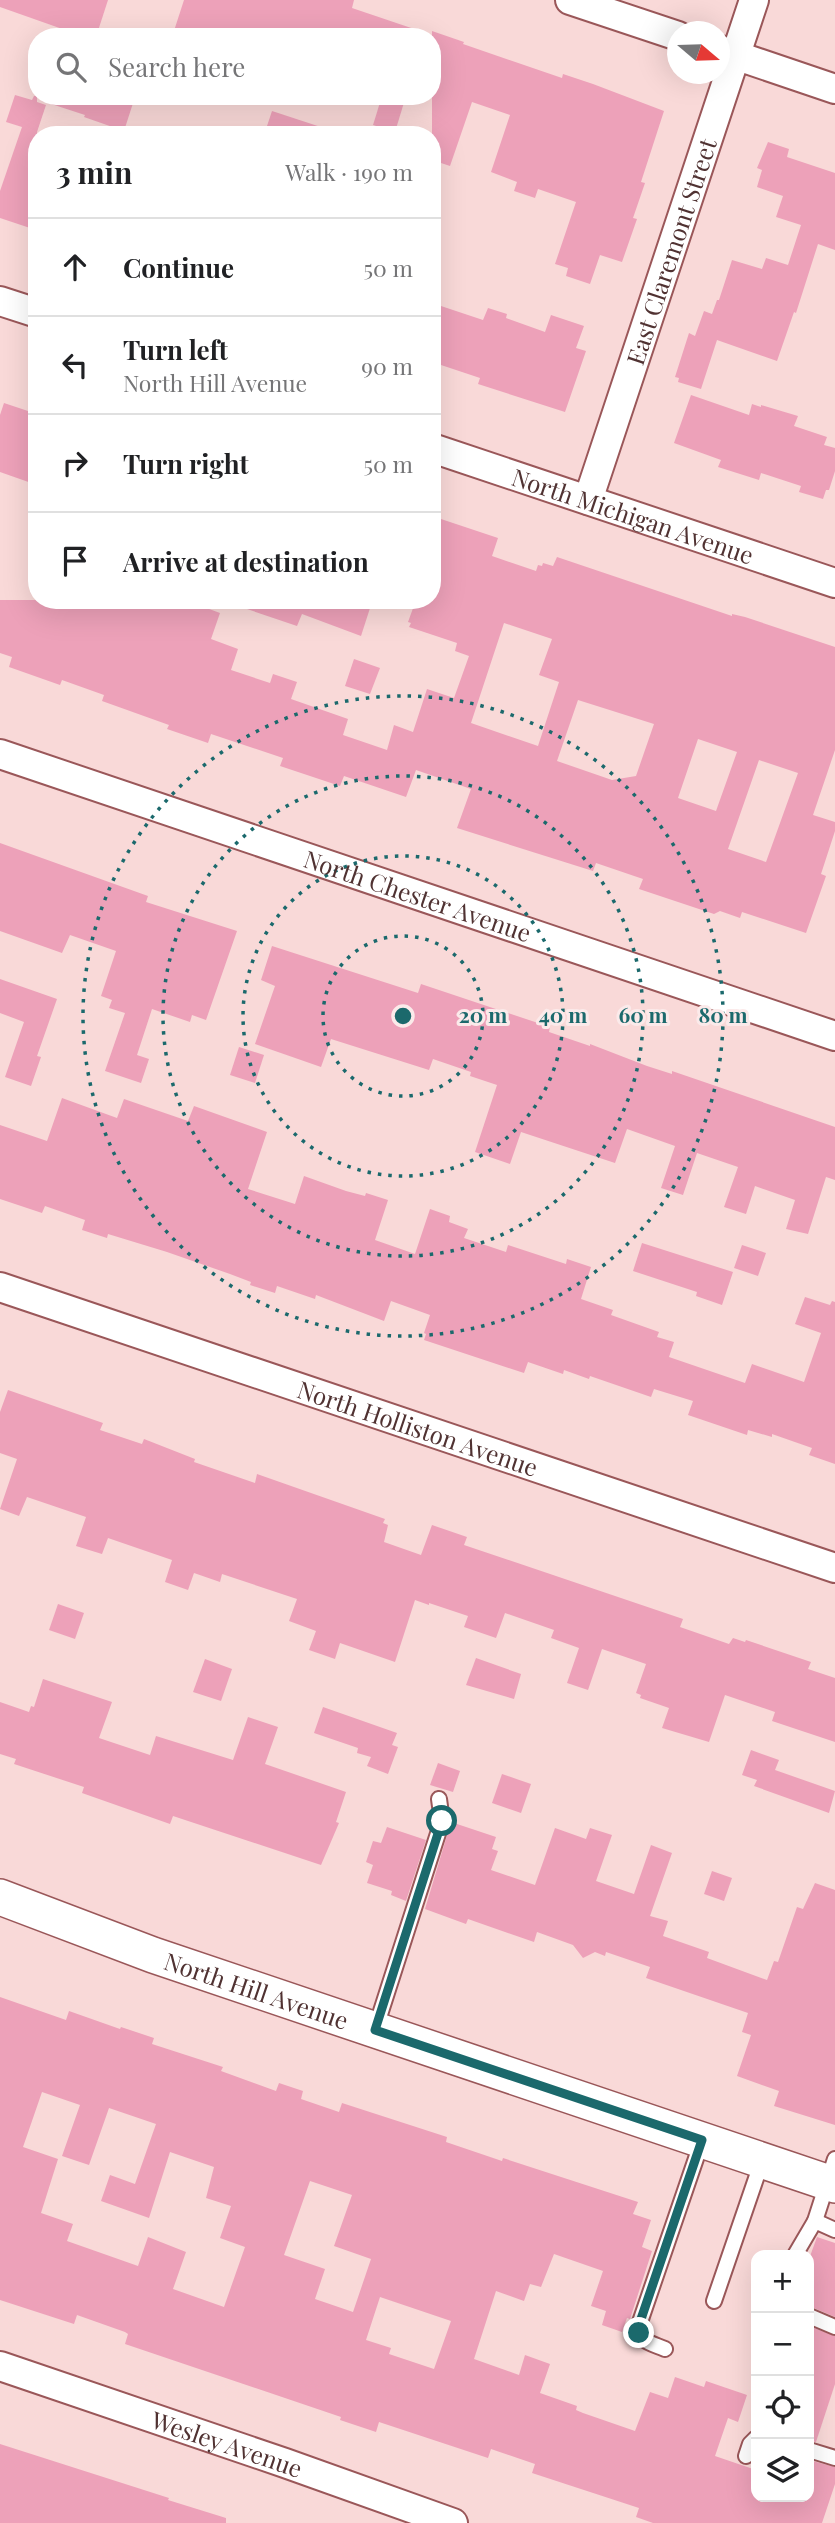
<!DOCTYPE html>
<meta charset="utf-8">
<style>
body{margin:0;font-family:"Playfair Display",serif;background:#f2f2f2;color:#202124}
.controls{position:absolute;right:21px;bottom:21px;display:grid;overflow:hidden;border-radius:14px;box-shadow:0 7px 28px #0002}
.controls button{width:63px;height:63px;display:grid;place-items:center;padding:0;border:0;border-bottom:2px solid #e0e0e0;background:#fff;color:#202124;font:35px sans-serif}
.compass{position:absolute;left:667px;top:21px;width:63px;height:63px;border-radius:50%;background:#fff;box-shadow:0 7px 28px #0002;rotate:109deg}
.stop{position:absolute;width:21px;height:21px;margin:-16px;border:5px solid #1b696c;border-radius:50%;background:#fff}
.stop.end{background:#1b696c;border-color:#fff;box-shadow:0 2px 7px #0008}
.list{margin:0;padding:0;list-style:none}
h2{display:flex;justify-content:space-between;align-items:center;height:91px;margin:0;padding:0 28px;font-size:30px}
h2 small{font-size:23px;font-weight:400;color:#757577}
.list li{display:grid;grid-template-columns:46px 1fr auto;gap:21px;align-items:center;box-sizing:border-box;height:98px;padding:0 28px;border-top:2px solid #e0e0e0}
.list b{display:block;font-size:26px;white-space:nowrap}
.list p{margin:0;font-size:23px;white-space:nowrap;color:#757577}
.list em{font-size:23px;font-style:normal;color:#757577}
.icon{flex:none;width:38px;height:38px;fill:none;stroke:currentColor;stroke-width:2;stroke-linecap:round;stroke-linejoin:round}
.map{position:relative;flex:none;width:835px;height:2523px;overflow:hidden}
.search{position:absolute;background:#fff;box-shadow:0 7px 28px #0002;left:28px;top:28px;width:413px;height:77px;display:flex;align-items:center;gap:18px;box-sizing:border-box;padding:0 24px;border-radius:28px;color:#757577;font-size:26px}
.panel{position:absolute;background:#fff;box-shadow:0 7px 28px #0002;left:28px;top:126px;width:413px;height:483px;border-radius:28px}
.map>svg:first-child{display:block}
</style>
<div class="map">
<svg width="835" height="2523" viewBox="0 0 835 2523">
<rect width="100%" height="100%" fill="#f9d9d8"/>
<g fill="#eda1b9" fill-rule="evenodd">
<path d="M 0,0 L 108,0 L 96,37 L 85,37 L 0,7 Z"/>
<path d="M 184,0 L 354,0 L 352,8 L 426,33 L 425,37 L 172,37 Z"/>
<path d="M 432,31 L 464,42 L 463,44 L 562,78 L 563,74 L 593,84 L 664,111 L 641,182 L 645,183 L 633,218 L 637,219 L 622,262 L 600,255 L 590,284 L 566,276 L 568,268 L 555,264 L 576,202 L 538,189 L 535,198 L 514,191 L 517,182 L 491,172 L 510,115 L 472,102 L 450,166 L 432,160 Z"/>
<path d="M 15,95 L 32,100 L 34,96 L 37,96 L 37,102 L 46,105 L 37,132 L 37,208 L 30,228 L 0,218 L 0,191 L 22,127 L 6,122 Z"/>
<path d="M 42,96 L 122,96 L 134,100 L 124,131 L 84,117 L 85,115 L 42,101 Z"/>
<path d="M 382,96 L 406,96 L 395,132 L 373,125 Z"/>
<path d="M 272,111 L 333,131 L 332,135 L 264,135 Z"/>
<path d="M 768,142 L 789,149 L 787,157 L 835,173 L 835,250 L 818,244 L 796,313 L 794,312 L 777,361 L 717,340 L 701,389 L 678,382 L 679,378 L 675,377 L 689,333 L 695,336 L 704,311 L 712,314 L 717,300 L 719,300 L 732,260 L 762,269 L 766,258 L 788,265 L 801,225 L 776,217 L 783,196 L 757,187 L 762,170 L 757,168 Z"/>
<path d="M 432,303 L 483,320 L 488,308 L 507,314 L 506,318 L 545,332 L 551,315 L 584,326 L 576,348 L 586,351 L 565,412 L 478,384 L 480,378 L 432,362 Z"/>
<path d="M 691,395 L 749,415 L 752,404 L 761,407 L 761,405 L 798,416 L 794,426 L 827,437 L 824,445 L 835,448 L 835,471 L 829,490 L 826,490 L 823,499 L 799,492 L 801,486 L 761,473 L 759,480 L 718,467 L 721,460 L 674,443 Z"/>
<path d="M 4,403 L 37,414 L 37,485 L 0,472 L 0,415 Z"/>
<path d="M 432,516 L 498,538 L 492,556 L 536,571 L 538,565 L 542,566 L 543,563 L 553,566 L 557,557 L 732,616 L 732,614 L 745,617 L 835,647 L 835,750 L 813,815 L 835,822 L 835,831 L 821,874 L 826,876 L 806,933 L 742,912 L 740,918 L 720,911 L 714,914 L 639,889 L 643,879 L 596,863 L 593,871 L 457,828 L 471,789 L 416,770 L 406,797 L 344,776 L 340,786 L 280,766 L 283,758 L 211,734 L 208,743 L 167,729 L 169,725 L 102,701 L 104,695 L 62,680 L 60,685 L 9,667 L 12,657 L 0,653 L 0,600 L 185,600 L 220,613 L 211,639 L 238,649 L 231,670 L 270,683 L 273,674 L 297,682 L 291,699 L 348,719 L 343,735 L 387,750 L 394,725 L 413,732 L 427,689 L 454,698 L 469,656 L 455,651 L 457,643 L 409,627 L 411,623 L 408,622 L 416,600 L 432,600 ZM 504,623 L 552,639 L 539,675 L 559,682 L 538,746 L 471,723 ZM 578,700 L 654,724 L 636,776 L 612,780 L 557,761 ZM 698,739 L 737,752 L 716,811 L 678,798 ZM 759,760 L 798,773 L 766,862 L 728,849 Z"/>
<path d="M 233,600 L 359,600 L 371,605 L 361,636 L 302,614 L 297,626 L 232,604 Z"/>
<path d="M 354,659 L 380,668 L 370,694 L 345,686 Z"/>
<path d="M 0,843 L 148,896 L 146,902 L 237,931 L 206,1020 L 192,1015 L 190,1022 L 152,1009 L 137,1055 L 149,1059 L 141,1083 L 105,1071 L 125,1013 L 109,1008 L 112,1000 L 101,996 L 116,951 L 70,935 L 62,953 L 0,931 Z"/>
<path d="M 272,946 L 418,993 L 421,984 L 550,1027 L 549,1032 L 590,1046 L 590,1044 L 647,1066 L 672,1074 L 672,1071 L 835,1127 L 835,1180 L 826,1177 L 808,1234 L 786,1229 L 795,1200 L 755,1186 L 746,1214 L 724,1207 L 738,1167 L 697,1153 L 683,1195 L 661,1188 L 675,1146 L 627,1129 L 615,1163 L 521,1132 L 510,1164 L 475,1152 L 497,1085 L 470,1076 L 471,1072 L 433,1059 L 429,1070 L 331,1039 L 321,1067 L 255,1044 L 275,986 L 261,980 Z"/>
<path d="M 0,979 L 57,999 L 37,1056 L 41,1057 L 31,1086 L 5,1077 L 24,1022 L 0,1013 Z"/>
<path d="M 239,1047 L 264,1055 L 255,1083 L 230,1075 Z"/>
<path d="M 62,1098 L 117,1118 L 124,1099 L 188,1121 L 194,1106 L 267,1132 L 248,1189 L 295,1204 L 304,1176 L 346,1191 L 365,1196 L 366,1193 L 388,1200 L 375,1240 L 415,1254 L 430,1209 L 450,1216 L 449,1222 L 468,1229 L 464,1238 L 506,1252 L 508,1245 L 566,1264 L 567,1259 L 591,1267 L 581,1299 L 613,1310 L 611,1315 L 659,1332 L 657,1337 L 674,1342 L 669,1357 L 745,1383 L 752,1364 L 804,1382 L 821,1333 L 795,1324 L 805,1297 L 830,1305 L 832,1301 L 835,1302 L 835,1464 L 809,1455 L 812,1448 L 772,1434 L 772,1437 L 748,1430 L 747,1435 L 688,1415 L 693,1401 L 654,1389 L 651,1397 L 590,1376 L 589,1379 L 564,1370 L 563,1374 L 528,1362 L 524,1373 L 424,1340 L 426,1334 L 424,1333 L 430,1315 L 391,1301 L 384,1321 L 316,1295 L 315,1299 L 277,1286 L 275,1293 L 250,1285 L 251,1282 L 230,1274 L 167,1252 L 108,1234 L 107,1238 L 82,1230 L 85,1220 L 45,1206 L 42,1213 L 0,1199 L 0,1125 L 47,1141 Z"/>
<path d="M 642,1243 L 733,1272 L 722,1305 L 696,1296 L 697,1292 L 633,1271 Z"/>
<path d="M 742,1245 L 766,1253 L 758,1276 L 734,1268 Z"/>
<path d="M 8,1390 L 103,1423 L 100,1430 L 142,1444 L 144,1439 L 195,1459 L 194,1462 L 255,1483 L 257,1474 L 385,1519 L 383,1523 L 388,1525 L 384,1542 L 421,1555 L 432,1525 L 467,1537 L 464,1545 L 683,1619 L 680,1627 L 729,1644 L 733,1638 L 745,1642 L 746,1640 L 811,1662 L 808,1669 L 835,1678 L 835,1742 L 772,1721 L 775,1712 L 725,1695 L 709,1742 L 662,1728 L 669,1708 L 640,1698 L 641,1695 L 636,1693 L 646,1664 L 602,1649 L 588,1690 L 567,1683 L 579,1648 L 551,1638 L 554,1630 L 505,1613 L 496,1638 L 464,1627 L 468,1616 L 429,1603 L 429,1605 L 415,1600 L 395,1662 L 340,1643 L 335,1659 L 309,1650 L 316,1631 L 289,1621 L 297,1599 L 222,1574 L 220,1582 L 194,1573 L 188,1590 L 165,1582 L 172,1560 L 108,1538 L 102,1554 L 76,1546 L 86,1517 L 27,1497 L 19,1516 L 0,1509 L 17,1459 L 0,1453 L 0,1412 Z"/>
<path d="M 58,1604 L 84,1613 L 75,1639 L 49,1630 Z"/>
<path d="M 476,1658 L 521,1674 L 514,1699 L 466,1685 Z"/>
<path d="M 205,1659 L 232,1669 L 221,1701 L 193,1692 Z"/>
<path d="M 43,1679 L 112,1702 L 99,1738 L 150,1755 L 156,1736 L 233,1760 L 248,1717 L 278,1727 L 265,1764 L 346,1792 L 336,1822 L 339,1823 L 321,1865 L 173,1816 L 170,1824 L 82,1793 L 84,1787 L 14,1764 L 16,1759 L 0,1754 L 0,1702 L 29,1712 L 31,1706 L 34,1707 Z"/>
<path d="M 323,1707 L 397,1733 L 392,1745 L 398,1747 L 388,1774 L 367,1766 L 371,1757 L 357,1753 L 358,1748 L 314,1733 Z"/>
<path d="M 751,1750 L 779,1760 L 775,1770 L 835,1791 L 829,1813 L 754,1786 L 757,1780 L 742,1775 Z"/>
<path d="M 438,1763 L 460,1771 L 453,1792 L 430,1785 Z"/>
<path d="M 502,1774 L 531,1784 L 521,1813 L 492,1803 Z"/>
<path d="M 451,1822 L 496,1837 L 492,1849 L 498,1851 L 491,1870 L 535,1885 L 555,1828 L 586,1839 L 590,1828 L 612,1835 L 596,1881 L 634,1894 L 651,1845 L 672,1853 L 650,1916 L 668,1921 L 663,1936 L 709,1952 L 707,1958 L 767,1980 L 774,1961 L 778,1962 L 797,1907 L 803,1909 L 815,1883 L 835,1890 L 835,2125 L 774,2106 L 779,2091 L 737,2076 L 751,2035 L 742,2032 L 748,2013 L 646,1978 L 650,1967 L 606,1952 L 605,1956 L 595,1952 L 583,1958 L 573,1945 L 537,1932 L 534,1942 L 468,1919 L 466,1924 L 425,1909 Z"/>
<path d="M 387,1827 L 426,1840 L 406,1901 L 391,1895 L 392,1891 L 367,1883 L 373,1865 L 366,1862 L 373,1841 L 381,1843 Z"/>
<path d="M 712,1871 L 732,1878 L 724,1901 L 704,1894 Z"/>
<path d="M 0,1997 L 66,2020 L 69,2011 L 120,2029 L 121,2027 L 154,2038 L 152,2044 L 223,2067 L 221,2071 L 276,2091 L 279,2083 L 303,2091 L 301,2099 L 339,2112 L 342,2103 L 447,2137 L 446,2142 L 502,2161 L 503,2158 L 638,2202 L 633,2214 L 651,2220 L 642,2247 L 652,2251 L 630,2319 L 627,2318 L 622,2332 L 602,2325 L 606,2311 L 591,2306 L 603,2271 L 554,2254 L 541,2287 L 530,2284 L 524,2301 L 496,2291 L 474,2359 L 519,2375 L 525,2355 L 550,2364 L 540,2393 L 577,2406 L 576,2410 L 583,2413 L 635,2431 L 650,2392 L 668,2398 L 675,2377 L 704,2387 L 706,2381 L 747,2395 L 738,2422 L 728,2418 L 715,2456 L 756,2470 L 756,2497 L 809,2497 L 809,2460 L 835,2467 L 835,2484 L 822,2523 L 653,2523 L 636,2517 L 639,2508 L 532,2473 L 535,2464 L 491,2449 L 488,2458 L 379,2422 L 376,2432 L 340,2420 L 341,2417 L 125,2344 L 128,2334 L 125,2332 L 77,2315 L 74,2324 L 0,2300 ZM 42,2092 L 80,2105 L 62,2156 L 89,2165 L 109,2108 L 156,2124 L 135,2184 L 110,2175 L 101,2201 L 149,2218 L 170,2152 L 214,2167 L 206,2198 L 231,2206 L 220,2238 L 245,2247 L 224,2307 L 173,2289 L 186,2252 L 148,2237 L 138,2266 L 67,2241 L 73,2224 L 41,2213 L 58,2159 L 23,2147 ZM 310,2181 L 352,2195 L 334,2246 L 371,2259 L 353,2312 L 315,2299 L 325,2269 L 284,2255 ZM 380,2297 L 451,2321 L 434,2369 L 389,2354 L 391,2348 L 366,2340 Z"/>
<path d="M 817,2237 L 835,2243 L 835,2317 L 809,2306 L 809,2259 Z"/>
<path d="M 809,2326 L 835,2336 L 835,2384 L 816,2442 L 809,2441 Z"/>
<path d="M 0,2444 L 169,2498 L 168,2500 L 226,2518 L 226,2523 L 0,2523 Z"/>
</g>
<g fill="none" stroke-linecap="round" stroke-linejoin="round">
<defs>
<g id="service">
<path d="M 375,2030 L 442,1821 L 439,1799"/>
<path d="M 815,2221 L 835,2230"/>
<path d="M 795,2255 L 815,2221 L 835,2159"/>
<path d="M 714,2301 L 762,2161"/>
<path d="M 809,2316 L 835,2327"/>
<path d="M 665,2349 C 651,2343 638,2342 639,2325 L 702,2141"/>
<path d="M 809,2450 L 835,2458"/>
<path d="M 746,2456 L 750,2444 L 756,2438"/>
</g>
<g id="minor">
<path d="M 570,0 L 678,36"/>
<path d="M 720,50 L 835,89"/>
<path d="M 0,301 L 37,313"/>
<path id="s1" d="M 432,448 L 835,583"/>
<path id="s2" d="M 588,500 L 754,0"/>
<path id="s3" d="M 0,754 L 835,1036"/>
<path id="s4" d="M 0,1287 L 835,1568"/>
<path id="s5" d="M 0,2366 L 285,2463 L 453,2523"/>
</g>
<g id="tertiary">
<path id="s6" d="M 0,1897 L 153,1955 L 835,2185"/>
</g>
</defs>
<use href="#service" stroke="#9a5759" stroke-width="18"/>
<use href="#minor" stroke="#9a5759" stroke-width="32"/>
<use href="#tertiary" stroke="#9a5759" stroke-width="38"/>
<use href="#service" stroke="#fff" stroke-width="14"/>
<use href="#minor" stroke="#fff" stroke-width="28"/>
<use href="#tertiary" stroke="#fff" stroke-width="35"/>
</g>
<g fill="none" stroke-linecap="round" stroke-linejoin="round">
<path stroke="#1b696c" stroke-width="9" d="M 442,1821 L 375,2030 L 702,2140 L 639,2325 L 639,2333"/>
</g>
<g fill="none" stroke="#1b696c" stroke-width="3.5" stroke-dasharray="3.5 7">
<circle cx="403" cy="1016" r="80"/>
<circle cx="403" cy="1016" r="160"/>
<circle cx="403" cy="1016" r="240"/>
<circle cx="403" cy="1016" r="320"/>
</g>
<g text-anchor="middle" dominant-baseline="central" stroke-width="6" stroke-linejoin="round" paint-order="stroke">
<g font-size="24" fill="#503232" stroke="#fbeaea">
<text stroke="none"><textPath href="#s2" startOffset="262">East Claremont Street</textPath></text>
<text stroke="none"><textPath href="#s1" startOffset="212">North Michigan Avenue</textPath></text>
<text stroke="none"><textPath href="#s3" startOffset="441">North Chester Avenue</textPath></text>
<text stroke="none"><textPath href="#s4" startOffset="441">North Holliston Avenue</textPath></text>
<text stroke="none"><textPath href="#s6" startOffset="273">North Hill Avenue</textPath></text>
<text stroke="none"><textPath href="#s5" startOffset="240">Wesley Avenue</textPath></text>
</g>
</g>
<circle cx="403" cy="1016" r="10" fill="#1b696c" stroke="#fbeaea" stroke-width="3.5"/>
<g font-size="21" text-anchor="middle" font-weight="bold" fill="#1b696c" stroke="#fbeaea" stroke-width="6" stroke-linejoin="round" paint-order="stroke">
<text x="483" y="1023">20 m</text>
<text x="563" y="1023">40 m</text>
<text x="643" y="1023">60 m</text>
<text x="723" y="1023">80 m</text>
</g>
</svg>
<div class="controls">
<button>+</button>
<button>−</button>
<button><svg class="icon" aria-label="locate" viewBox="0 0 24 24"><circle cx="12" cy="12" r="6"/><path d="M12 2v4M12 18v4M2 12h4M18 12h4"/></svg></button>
<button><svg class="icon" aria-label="layers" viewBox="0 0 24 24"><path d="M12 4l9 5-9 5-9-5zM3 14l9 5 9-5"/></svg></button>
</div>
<svg class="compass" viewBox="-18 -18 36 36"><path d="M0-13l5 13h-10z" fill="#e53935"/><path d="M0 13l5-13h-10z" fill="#757577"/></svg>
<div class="stop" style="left:442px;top:1821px"></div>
<div class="stop end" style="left:639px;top:2333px"></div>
<div class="search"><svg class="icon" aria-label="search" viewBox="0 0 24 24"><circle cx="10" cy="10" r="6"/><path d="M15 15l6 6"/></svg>Search here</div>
<section class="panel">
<h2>3 min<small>Walk · 190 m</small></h2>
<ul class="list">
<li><svg class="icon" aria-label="ahead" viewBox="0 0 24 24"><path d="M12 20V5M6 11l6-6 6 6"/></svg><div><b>Continue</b></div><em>50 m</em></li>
<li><svg class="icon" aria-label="left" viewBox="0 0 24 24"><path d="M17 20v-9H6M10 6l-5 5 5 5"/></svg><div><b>Turn left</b><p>North Hill Avenue</p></div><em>90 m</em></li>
<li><svg class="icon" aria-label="right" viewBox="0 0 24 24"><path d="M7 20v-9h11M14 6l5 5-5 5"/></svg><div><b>Turn right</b></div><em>50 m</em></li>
<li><svg class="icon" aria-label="arrive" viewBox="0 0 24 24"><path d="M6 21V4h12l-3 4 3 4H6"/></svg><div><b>Arrive at destination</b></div></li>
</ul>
</section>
</div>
